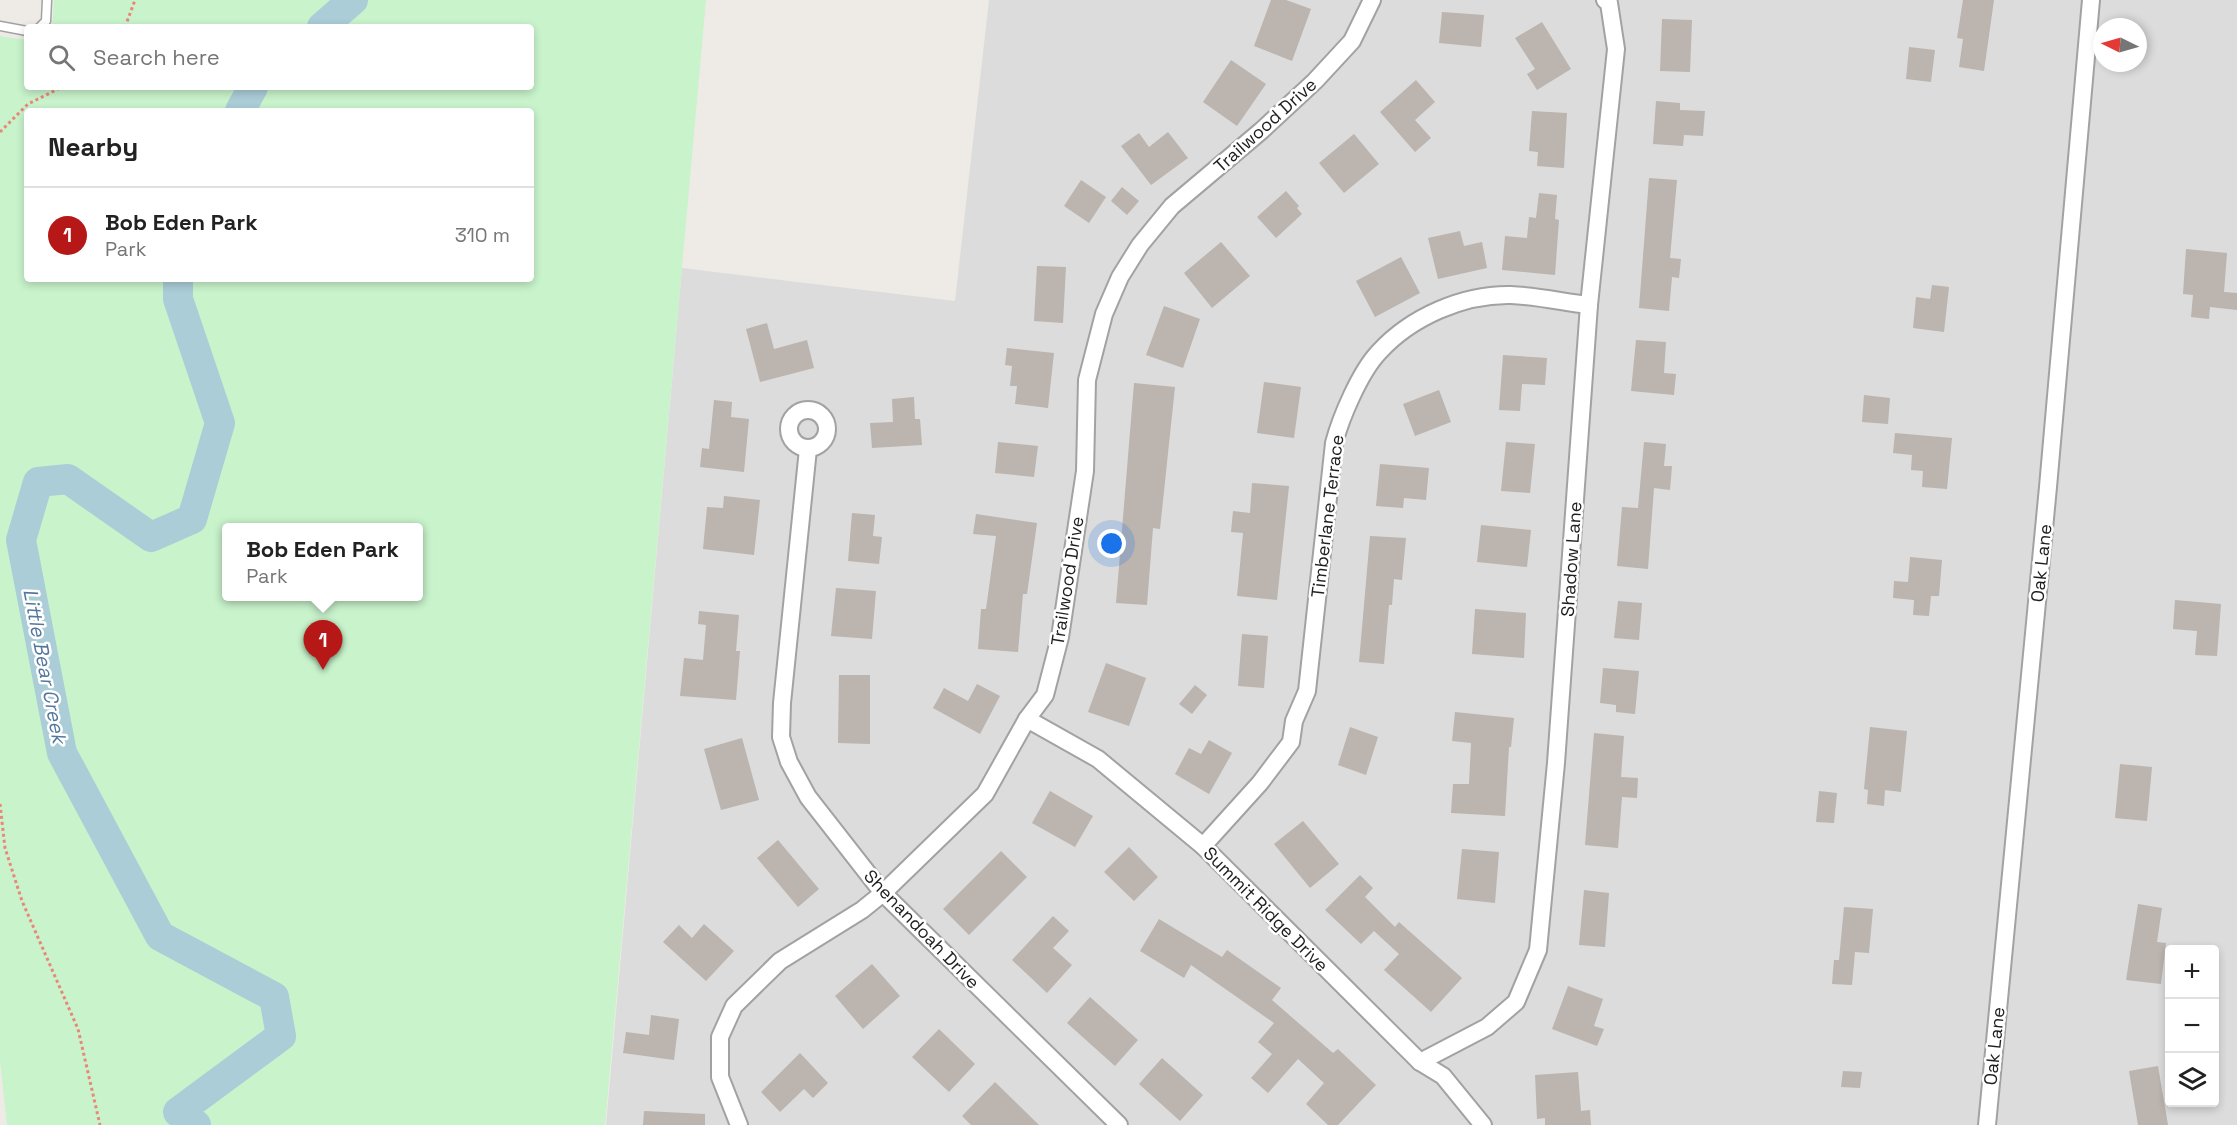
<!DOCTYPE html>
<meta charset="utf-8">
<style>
body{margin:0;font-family:"Space Grotesk",sans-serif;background:#f6f6f6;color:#222}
.controls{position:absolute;right:18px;bottom:18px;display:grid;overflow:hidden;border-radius:6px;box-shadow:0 3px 9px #0003}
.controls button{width:54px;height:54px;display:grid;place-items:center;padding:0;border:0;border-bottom:2px solid #e0e0e0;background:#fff;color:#222;font:30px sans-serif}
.compass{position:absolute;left:2093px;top:18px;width:54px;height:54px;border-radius:50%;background:#fff;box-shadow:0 3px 9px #0003;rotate:275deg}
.you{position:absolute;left:1112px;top:544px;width:21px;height:21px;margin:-15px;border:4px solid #fff;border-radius:50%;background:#1a73e8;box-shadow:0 0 0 9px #1a73e833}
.badge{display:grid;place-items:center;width:39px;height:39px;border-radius:50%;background:#b61817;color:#fff;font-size:20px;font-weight:700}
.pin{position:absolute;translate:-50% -50px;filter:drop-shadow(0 2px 3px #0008)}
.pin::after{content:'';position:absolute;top:32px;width:21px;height:18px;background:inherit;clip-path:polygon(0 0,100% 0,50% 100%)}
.popup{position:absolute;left:222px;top:523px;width:201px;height:78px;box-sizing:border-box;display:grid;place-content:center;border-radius:6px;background:#fff;filter:drop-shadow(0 2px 4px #0005);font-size:20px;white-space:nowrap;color:#767676}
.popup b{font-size:22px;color:#222}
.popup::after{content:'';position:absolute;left:50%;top:100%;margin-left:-12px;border:12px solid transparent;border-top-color:#fff}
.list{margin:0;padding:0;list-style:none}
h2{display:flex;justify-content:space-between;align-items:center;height:78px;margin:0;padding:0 24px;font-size:26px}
h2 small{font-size:20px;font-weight:400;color:#767676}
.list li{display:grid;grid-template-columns:39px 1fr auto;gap:18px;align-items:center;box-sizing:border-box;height:96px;padding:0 24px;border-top:2px solid #e0e0e0}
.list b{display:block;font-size:22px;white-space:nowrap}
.list p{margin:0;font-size:20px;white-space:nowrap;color:#767676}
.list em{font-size:20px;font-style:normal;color:#767676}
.icon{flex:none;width:33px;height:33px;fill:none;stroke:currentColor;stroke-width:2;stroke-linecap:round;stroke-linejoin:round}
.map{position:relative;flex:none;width:2237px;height:1125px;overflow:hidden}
.search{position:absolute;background:#fff;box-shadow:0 3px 9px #0003;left:24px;top:24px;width:510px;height:66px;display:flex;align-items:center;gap:15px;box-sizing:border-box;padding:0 21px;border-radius:6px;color:#767676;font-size:22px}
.panel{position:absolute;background:#fff;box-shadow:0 3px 9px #0003;left:24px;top:108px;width:510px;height:174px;border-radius:6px}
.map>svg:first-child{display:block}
</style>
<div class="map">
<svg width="2237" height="1125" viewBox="0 0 2237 1125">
<rect width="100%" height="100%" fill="#eeebe6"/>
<path fill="#dcdcdc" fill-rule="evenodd" d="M 989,0 L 2237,0 L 2237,1125 L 606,1125 L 682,268 L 955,301 ZM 2102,27 L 2138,27 L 2138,63 L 2102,63 ZM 2170,950 L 2214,950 L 2214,1102 L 2170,1102 Z"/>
<path fill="#c8f3cb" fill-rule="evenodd" d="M 54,0 L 706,0 L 605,1125 L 7,1125 L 0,1061 L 0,36 L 27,40 L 27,87 L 531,87 L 531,27 L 52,27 ZM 27,111 L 531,111 L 531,279 L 27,279 ZM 227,528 L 419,528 L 419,596 L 227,596 Z"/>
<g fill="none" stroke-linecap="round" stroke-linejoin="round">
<g stroke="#abcdd7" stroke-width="30">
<path d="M 322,27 L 353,0"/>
<path d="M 240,111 L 253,87"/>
<path d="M 178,279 L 178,299 L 220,423 L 192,519 L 151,537 L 68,479 L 38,482 L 21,540 L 62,753 L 160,936 L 274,997 L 281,1036 L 178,1112 L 196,1125"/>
</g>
</g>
<g fill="#bbb4af">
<path d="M 1271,0 L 1286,0 L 1311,9 L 1292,61 L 1254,46 Z"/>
<path d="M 1963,0 L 1994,0 L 1984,71 L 1959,67 L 1963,39 L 1957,38 Z"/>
<path d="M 1442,12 L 1484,15 L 1481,47 L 1439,43 Z"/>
<path d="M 1662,19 L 1692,20 L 1690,72 L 1660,71 Z"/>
<path d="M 1542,22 L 1571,69 L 1537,90 L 1527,74 L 1535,69 L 1515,38 Z"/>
<path d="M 1909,47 L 1935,50 L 1931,82 L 1906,79 Z"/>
<path d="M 1231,60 L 1266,84 L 1237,126 L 1203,102 Z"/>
<path d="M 1416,80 L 1435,102 L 1415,120 L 1431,138 L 1415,152 L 1380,112 Z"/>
<path d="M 1656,101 L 1680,103 L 1680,110 L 1705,111 L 1703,136 L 1684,135 L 1683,146 L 1653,144 Z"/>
<path d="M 1532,111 L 1567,113 L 1564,168 L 1537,166 L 1538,152 L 1529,151 Z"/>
<path d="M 1168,132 L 1188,158 L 1151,185 L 1121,146 L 1139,133 L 1149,147 Z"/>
<path d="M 1354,134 L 1379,164 L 1344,193 L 1319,163 Z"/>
<path d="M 1649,178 L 1677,180 L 1670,258 L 1681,259 L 1679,278 L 1672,277 L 1669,311 L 1639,308 Z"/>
<path d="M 1081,180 L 1106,197 L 1089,223 L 1064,206 Z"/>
<path d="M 1122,187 L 1139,201 L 1127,215 L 1111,201 Z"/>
<path d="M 1286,191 L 1299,206 L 1297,208 L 1302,214 L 1276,238 L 1257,217 Z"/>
<path d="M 1539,193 L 1557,195 L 1555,219 L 1559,220 L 1555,275 L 1502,270 L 1505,236 L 1527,238 L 1529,217 L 1536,218 Z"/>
<path d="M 1460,231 L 1464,246 L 1482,242 L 1487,268 L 1438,279 L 1428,238 Z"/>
<path d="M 1221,242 L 1250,276 L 1212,308 L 1184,273 Z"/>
<path d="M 2186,249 L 2227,253 L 2224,292 L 2237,293 L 2237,310 L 2210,307 L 2209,319 L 2191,317 L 2193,295 L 2183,294 Z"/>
<path d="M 1401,257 L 1420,293 L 1375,317 L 1356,281 Z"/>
<path d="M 1037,266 L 1066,267 L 1063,323 L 1034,321 Z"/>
<path d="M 1932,285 L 1949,287 L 1944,332 L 1913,328 L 1916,297 L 1930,299 Z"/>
<path d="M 1164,306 L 1200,319 L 1183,368 L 1146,355 Z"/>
<path d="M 767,323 L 774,349 L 807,340 L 814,368 L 760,382 L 746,329 Z"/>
<path d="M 1636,340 L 1666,342 L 1664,373 L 1676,374 L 1674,395 L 1631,391 Z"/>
<path d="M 1007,348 L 1054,353 L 1048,408 L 1015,404 L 1017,386 L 1010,386 L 1012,366 L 1005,365 Z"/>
<path d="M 1503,355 L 1547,358 L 1545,385 L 1522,384 L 1520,411 L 1499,410 Z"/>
<path d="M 1264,382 L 1301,387 L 1294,438 L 1257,433 Z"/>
<path d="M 1134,383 L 1175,387 L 1160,529 L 1153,528 L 1147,605 L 1116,603 Z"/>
<path d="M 1439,390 L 1451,422 L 1415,436 L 1403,404 Z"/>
<path d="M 1864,395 L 1890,398 L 1888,424 L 1862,422 Z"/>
<path d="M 914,397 L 915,419 L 920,419 L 922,445 L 872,448 L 870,423 L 893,422 L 892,399 Z"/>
<path d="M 714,400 L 732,402 L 731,417 L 749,419 L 744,472 L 700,467 L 702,448 L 709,449 Z"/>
<path d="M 1895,433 L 1952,438 L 1947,489 L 1922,487 L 1923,471 L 1911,470 L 1912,455 L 1893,453 Z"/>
<path d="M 998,442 L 1038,446 L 1034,477 L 995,473 Z"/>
<path d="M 1506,442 L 1535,444 L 1530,493 L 1501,491 Z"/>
<path d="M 1644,442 L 1666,444 L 1664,466 L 1672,466 L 1670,490 L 1654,488 L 1648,569 L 1617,566 L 1622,507 L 1638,508 Z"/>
<path d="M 1380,464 L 1429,468 L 1426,500 L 1404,498 L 1403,508 L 1376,506 Z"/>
<path d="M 1252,483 L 1289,486 L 1277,600 L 1237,596 L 1243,533 L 1231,532 L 1233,511 L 1250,513 Z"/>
<path d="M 724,496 L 760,500 L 754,555 L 703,549 L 707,507 L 723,508 Z"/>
<path d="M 852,513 L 875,515 L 873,536 L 882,537 L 879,564 L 848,561 Z"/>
<path d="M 976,514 L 1037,523 L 1027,594 L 1023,594 L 1018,652 L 978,649 L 981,609 L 986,609 L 996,536 L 973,534 Z"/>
<path d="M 1481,525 L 1531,530 L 1527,567 L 1477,562 Z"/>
<path d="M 1370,536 L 1406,538 L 1402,580 L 1394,579 L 1392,605 L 1389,605 L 1384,664 L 1359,662 Z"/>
<path d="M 1910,557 L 1942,560 L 1939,596 L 1931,596 L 1929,616 L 1913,615 L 1914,600 L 1893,598 L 1894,581 L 1908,582 Z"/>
<path d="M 836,588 L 876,591 L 872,639 L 831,636 Z"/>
<path d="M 2175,600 L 2221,604 L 2217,656 L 2195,655 L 2197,631 L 2173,629 Z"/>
<path d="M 1618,601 L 1642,603 L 1639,640 L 1614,638 Z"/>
<path d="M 1475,609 L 1526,613 L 1524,658 L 1472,654 Z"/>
<path d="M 699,611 L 739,615 L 736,651 L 740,651 L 736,700 L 680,696 L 684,658 L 703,660 L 706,625 L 698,624 Z"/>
<path d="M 1242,634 L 1268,636 L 1264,688 L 1238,686 Z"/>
<path d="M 1106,663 L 1146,678 L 1129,726 L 1088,712 Z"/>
<path d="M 1603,668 L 1639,671 L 1635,714 L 1616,712 L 1616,705 L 1600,703 Z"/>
<path d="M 839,675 L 870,675 L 870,744 L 838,743 Z"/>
<path d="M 977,684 L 1000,696 L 980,734 L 933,708 L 944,688 L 968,701 Z"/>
<path d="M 1195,685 L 1207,695 L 1192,714 L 1179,704 Z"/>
<path d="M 1455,712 L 1514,718 L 1511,747 L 1509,747 L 1505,816 L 1451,813 L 1453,784 L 1469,784 L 1471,743 L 1452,741 Z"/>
<path d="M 1350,727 L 1378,737 L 1366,775 L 1338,765 Z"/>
<path d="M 1870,727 L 1907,731 L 1901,792 L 1885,790 L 1884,806 L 1867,804 L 1868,790 L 1864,789 Z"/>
<path d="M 1594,733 L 1624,736 L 1621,777 L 1638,778 L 1637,798 L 1622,797 L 1618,848 L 1585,845 Z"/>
<path d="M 742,738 L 759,800 L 721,810 L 704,749 Z"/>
<path d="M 1209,740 L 1232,753 L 1209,794 L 1175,774 L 1189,748 L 1201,754 Z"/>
<path d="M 2120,764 L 2152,767 L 2147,821 L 2115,818 Z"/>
<path d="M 1050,791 L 1093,816 L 1075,847 L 1032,823 Z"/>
<path d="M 1819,791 L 1837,793 L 1834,823 L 1816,822 Z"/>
<path d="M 1303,821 L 1339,864 L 1310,888 L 1274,844 Z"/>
<path d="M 778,840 L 819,889 L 798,907 L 757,858 Z"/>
<path d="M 1129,847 L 1158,877 L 1134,901 L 1104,872 Z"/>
<path d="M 1462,849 L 1499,852 L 1495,903 L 1457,899 Z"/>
<path d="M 1001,851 L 1027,877 L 969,935 L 943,909 Z"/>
<path d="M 1360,875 L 1373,888 L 1365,897 L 1395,927 L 1399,922 L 1462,978 L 1431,1012 L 1384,970 L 1399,954 L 1374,931 L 1361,944 L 1325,910 Z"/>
<path d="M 1584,890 L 1609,893 L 1605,947 L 1579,945 Z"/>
<path d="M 2138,904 L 2162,908 L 2157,942 L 2166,943 L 2161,984 L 2126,980 Z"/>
<path d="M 1844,907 L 1873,909 L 1869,953 L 1855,952 L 1852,985 L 1832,984 L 1834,960 L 1839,960 Z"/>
<path d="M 1053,916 L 1069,931 L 1053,948 L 1072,965 L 1047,993 L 1012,960 Z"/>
<path d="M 1159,919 L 1222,957 L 1227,950 L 1281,988 L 1272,1000 L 1333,1053 L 1338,1049 L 1376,1085 L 1338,1125 L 1328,1125 L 1306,1104 L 1324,1083 L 1298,1059 L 1268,1093 L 1251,1078 L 1272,1054 L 1258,1042 L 1274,1023 L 1191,965 L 1184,978 L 1140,951 Z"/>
<path d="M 704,924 L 734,951 L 706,981 L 663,942 L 679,925 L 692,938 Z"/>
<path d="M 872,964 L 900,996 L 863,1029 L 835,996 Z"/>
<path d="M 1568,986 L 1603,999 L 1594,1026 L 1604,1029 L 1597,1046 L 1552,1029 Z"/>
<path d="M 1090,997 L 1138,1040 L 1115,1066 L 1067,1023 Z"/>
<path d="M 651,1015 L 679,1019 L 674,1060 L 623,1053 L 626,1032 L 649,1035 Z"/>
<path d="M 939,1029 L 975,1064 L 949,1092 L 912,1057 Z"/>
<path d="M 800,1053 L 828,1083 L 813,1098 L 804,1089 L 780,1112 L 761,1092 Z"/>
<path d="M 1162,1058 L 1203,1095 L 1180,1121 L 1139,1084 Z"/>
<path d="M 2158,1066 L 2168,1125 L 2138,1125 L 2129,1071 Z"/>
<path d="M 1843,1071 L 1862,1072 L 1860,1088 L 1841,1087 Z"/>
<path d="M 1578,1072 L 1581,1111 L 1590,1110 L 1591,1125 L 1545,1125 L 1545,1118 L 1537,1119 L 1535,1075 Z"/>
<path d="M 995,1082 L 1039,1125 L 971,1125 L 962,1116 Z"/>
<path d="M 644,1111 L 705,1114 L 705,1125 L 643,1125 Z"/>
</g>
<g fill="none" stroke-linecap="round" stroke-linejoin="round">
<defs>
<g id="lane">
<path d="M 0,26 L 27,31"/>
<path d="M 40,27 L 46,21 L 47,0"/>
</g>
<g id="street">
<circle cx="808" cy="429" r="19"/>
<path d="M 808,449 L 782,703 L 781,737 L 789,762 L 808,797 L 883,893 L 1119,1125"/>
<path d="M 1027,719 L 1098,759 L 1203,846 L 1420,1062 L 1443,1076 L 1483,1125"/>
<path d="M 1203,846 L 1260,783 L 1291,742 L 1294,721 L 1307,691 L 1334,443 C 1341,417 1360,372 1379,352 C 1411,317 1463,294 1511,295 C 1537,296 1563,302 1589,305"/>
<path d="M 1420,1062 L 1487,1027 L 1516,1002 L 1538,950 L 1556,763 L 1589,305 L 1616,49 L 1609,3 L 1605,0"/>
<path d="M 739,1125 L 720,1077 L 720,1037 L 734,1006 L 780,961 L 862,910 L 883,893 L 985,794 L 1027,719 L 1045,695 L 1060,637 L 1085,471 L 1087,380 L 1104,314 L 1120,277 L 1140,245 L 1172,206 L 1261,131 L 1315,81 L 1352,41 L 1372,0"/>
<path d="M 1987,1125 L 2048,487 L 2091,0"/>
</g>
</defs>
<use href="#lane" stroke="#a2a2a2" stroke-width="11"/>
<use href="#street" stroke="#a2a2a2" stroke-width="20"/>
<g stroke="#ea877b" stroke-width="3" stroke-dasharray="3 3" stroke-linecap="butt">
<path d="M 125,27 L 135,0"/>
<path d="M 0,132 L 28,104 L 62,87"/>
<path d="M 0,804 L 5,848 L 22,901 L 78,1029 L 100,1125"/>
</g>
<use href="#lane" stroke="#fff" stroke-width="8"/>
<use href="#street" stroke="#fff" stroke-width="16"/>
</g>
<g text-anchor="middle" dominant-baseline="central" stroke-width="5" stroke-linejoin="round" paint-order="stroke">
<g font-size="18" fill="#1e1e1e" stroke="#fff">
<text transform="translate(1265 125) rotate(-42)">Trailwood Drive</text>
<text transform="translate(1327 516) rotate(-83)">Timberlane Terrace</text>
<text transform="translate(1571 559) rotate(-86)">Shadow Lane</text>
<text transform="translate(2041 563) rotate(-84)">Oak Lane</text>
<text transform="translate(1067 581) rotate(-81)">Trailwood Drive</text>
<text transform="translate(1266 909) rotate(45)">Summit Ridge Drive</text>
<text transform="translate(922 929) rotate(46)">Shenandoah Drive</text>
<text transform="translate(1994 1046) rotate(-84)">Oak Lane</text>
</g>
<g font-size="20" font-style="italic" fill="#53779c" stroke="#fff">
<text transform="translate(45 666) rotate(79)">Little Bear Creek</text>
</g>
</g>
</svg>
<div class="controls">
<button>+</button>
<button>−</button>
<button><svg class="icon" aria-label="layers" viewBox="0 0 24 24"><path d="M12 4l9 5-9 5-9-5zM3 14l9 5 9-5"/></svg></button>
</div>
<svg class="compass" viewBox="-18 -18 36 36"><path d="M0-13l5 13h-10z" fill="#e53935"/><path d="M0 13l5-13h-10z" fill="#767676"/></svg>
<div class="you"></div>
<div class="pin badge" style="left:323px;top:670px">1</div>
<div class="popup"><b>Bob Eden Park</b>Park</div>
<div class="search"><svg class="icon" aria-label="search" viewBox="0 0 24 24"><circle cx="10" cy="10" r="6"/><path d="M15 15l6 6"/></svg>Search here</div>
<section class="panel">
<h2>Nearby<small></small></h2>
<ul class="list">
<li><span class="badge">1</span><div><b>Bob Eden Park</b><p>Park</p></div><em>310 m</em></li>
</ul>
</section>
</div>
